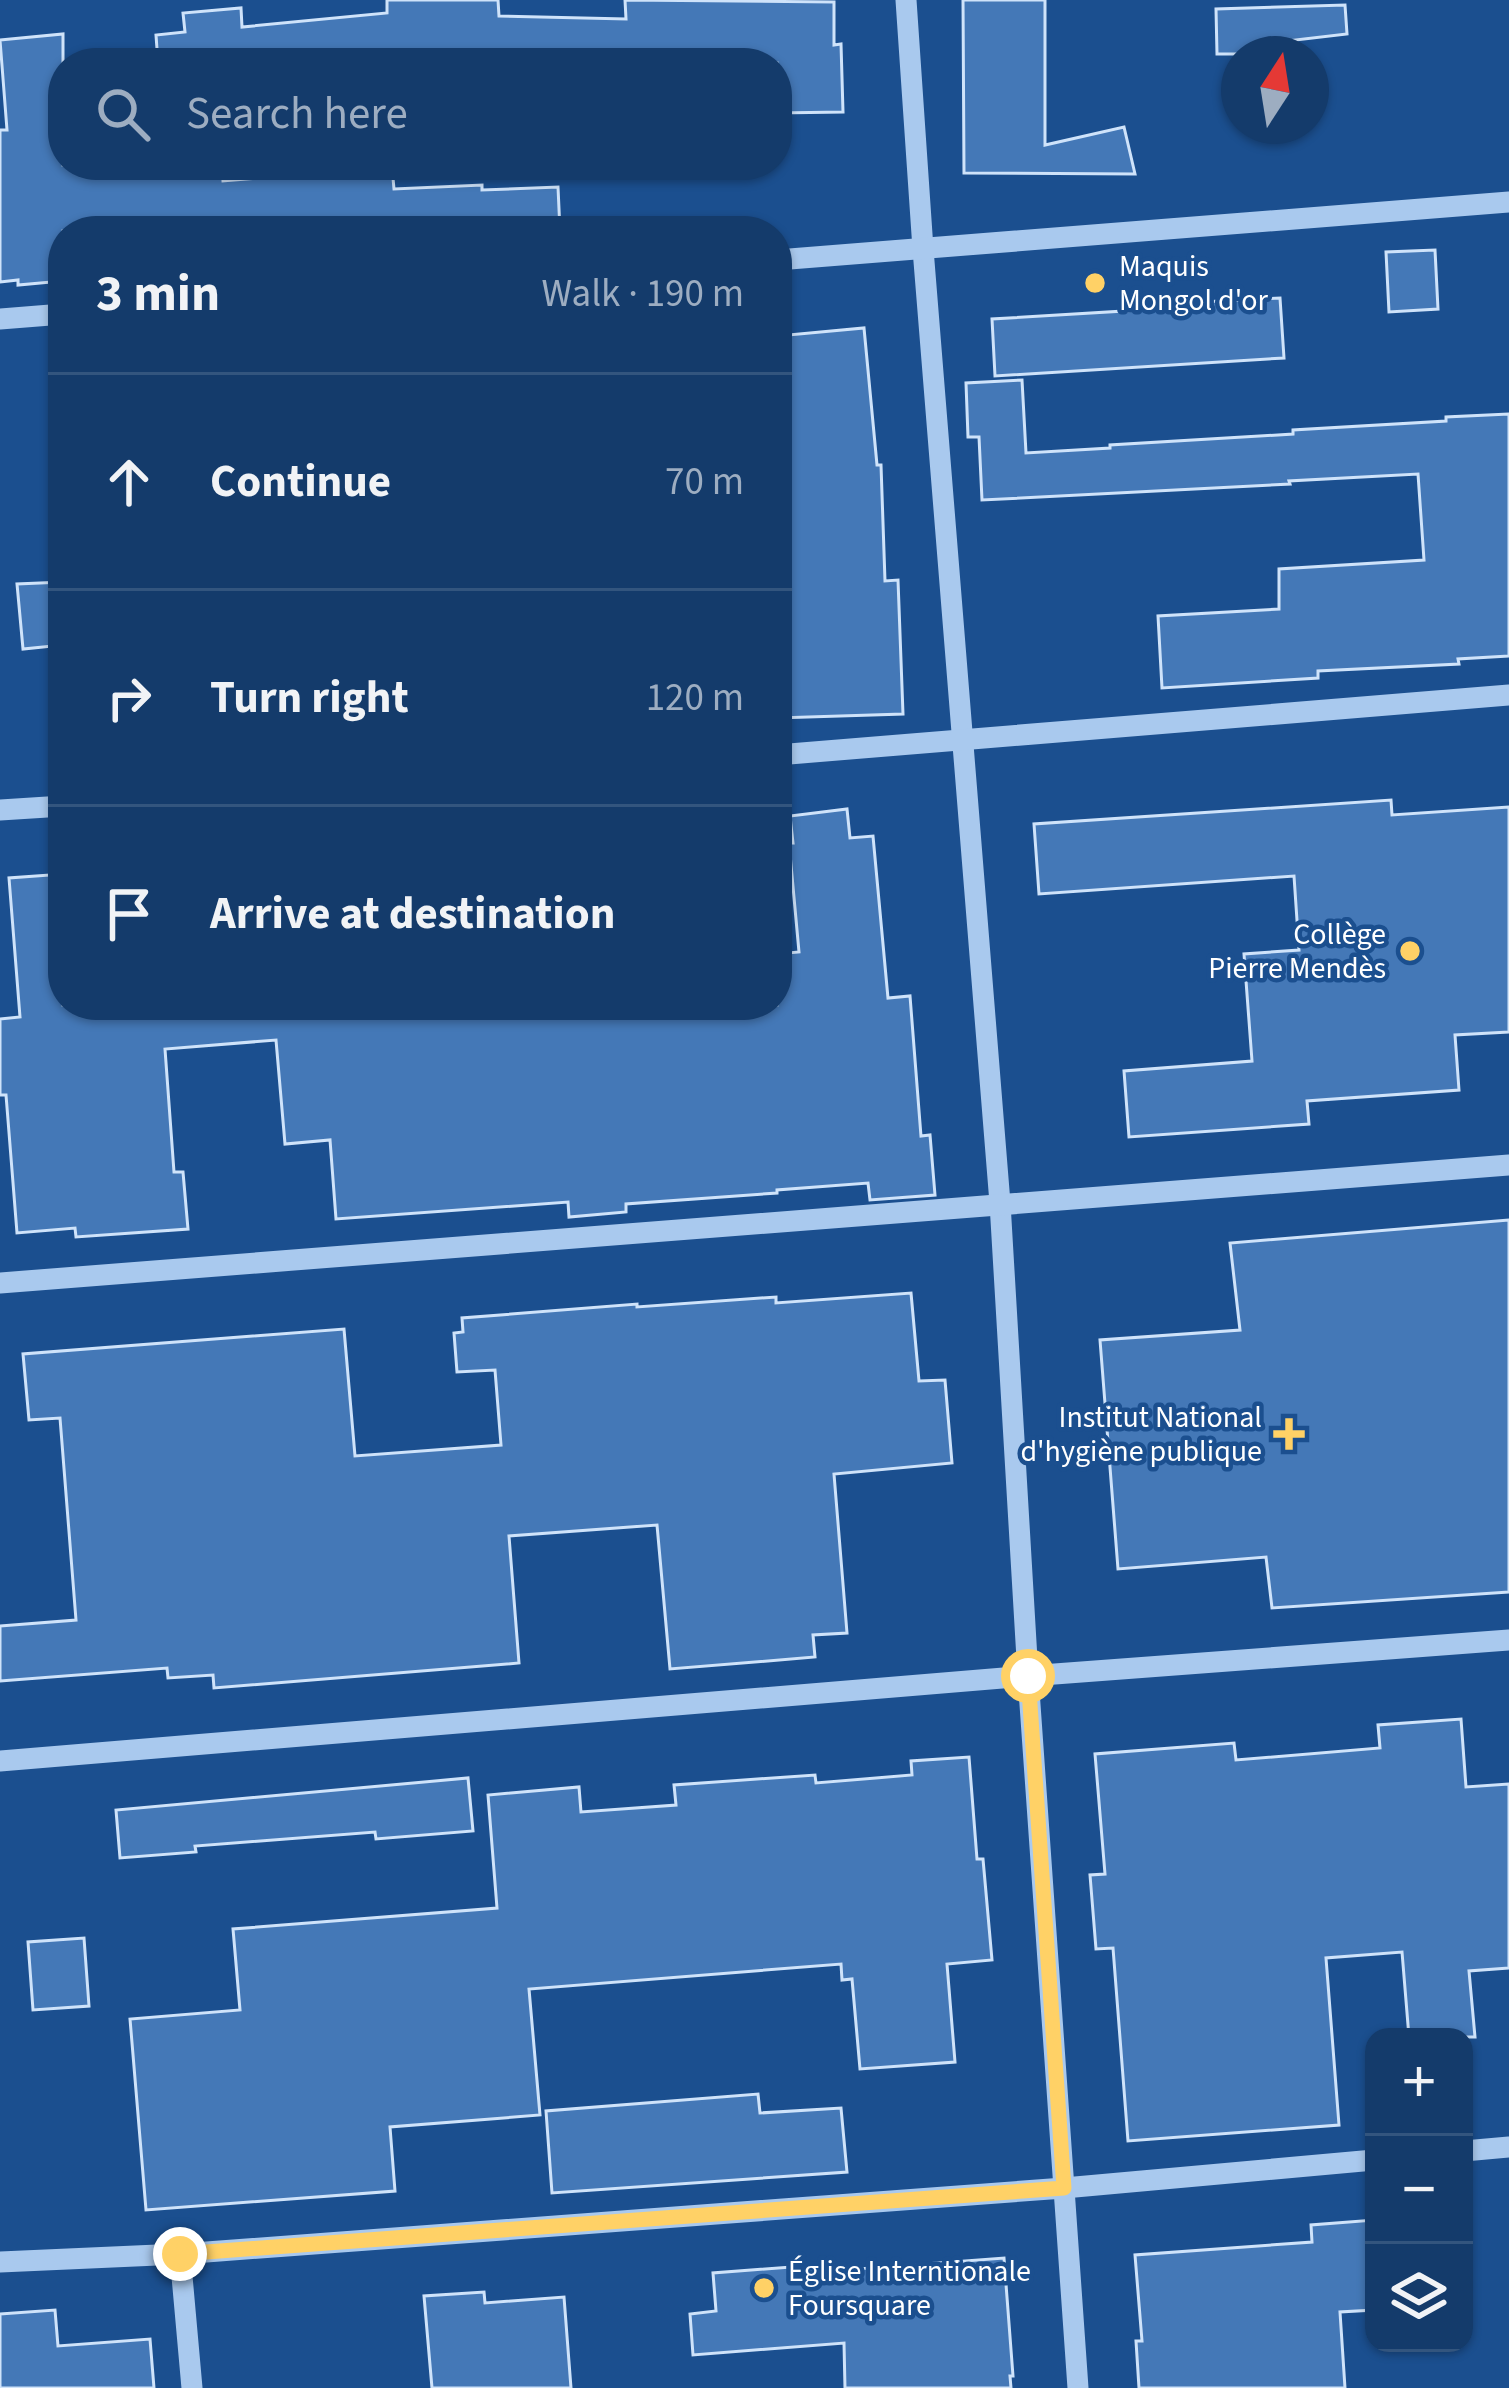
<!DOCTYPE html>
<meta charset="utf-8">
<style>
body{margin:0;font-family:"Source Sans 3",sans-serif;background:#214673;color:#f1f3f6}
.controls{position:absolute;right:36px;bottom:36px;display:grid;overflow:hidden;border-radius:24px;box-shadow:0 3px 9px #0004}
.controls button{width:108px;height:108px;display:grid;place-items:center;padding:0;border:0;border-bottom:3px solid #33557e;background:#143b6b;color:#f1f3f6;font:60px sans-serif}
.compass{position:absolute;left:1221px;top:36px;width:108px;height:108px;border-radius:50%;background:#143b6b;box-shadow:0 3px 9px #0004;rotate:12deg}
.stop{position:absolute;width:36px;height:36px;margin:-27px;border:9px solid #ffd166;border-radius:50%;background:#fff}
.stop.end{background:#ffd166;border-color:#fff;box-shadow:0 3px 12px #0008}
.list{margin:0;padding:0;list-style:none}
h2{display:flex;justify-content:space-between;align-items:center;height:156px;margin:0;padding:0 48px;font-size:51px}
h2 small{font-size:39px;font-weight:400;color:#9dadc1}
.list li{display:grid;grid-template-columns:78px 1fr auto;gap:36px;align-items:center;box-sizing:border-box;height:216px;padding:0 48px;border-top:3px solid #33557e}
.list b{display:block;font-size:45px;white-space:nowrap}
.list em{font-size:39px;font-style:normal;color:#9dadc1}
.icon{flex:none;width:66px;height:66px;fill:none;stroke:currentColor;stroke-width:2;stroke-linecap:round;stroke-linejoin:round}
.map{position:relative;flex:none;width:1509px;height:2388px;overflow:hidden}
.search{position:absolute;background:#143b6b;box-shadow:0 3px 9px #0004;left:48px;top:48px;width:744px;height:132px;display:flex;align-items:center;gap:30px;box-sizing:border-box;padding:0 42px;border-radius:48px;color:#9dadc1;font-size:45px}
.panel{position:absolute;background:#143b6b;box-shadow:0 3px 9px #0004;left:48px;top:216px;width:744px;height:804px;border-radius:48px}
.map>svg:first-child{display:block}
</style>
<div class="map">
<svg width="1509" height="2388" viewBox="0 0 1509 2388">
<rect width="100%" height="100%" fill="#1b4f8f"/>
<g fill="#4478b7" stroke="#cfe3fa" stroke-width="3">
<path d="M 387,0 L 498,0 L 499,16 L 626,19 L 625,0 L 834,2 L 834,45 L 841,44 L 843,112 L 777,113 L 777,63 L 158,63 L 156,35 L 185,32 L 183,13 L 241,8 L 242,27 L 387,13 Z"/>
<path d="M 963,0 L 1045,0 L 1045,145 L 1124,127 L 1135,174 L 964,173 Z"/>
<path d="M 1345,5 L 1347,34 L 1262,44 L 1262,54 L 1217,54 L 1216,9 Z"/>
<path d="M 63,34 L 63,165 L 222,165 L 223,181 L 392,167 L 394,189 L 482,185 L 482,190 L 558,187 L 560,231 L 63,231 L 63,281 L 18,285 L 18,280 L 0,282 L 0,130 L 7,130 L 0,40 Z"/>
<path d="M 1435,250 L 1438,309 L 1389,312 L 1386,252 Z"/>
<path d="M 1280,298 L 1284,358 L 995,376 L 992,319 L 1140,310 L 1139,305 Z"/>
<path d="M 864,328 L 877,465 L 881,465 L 885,581 L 898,580 L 903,714 L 777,718 L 777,654 L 784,653 L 782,573 L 777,573 L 777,336 Z"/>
<path d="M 1022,380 L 1026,453 L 1110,448 L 1110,445 L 1293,434 L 1293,430 L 1446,421 L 1446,417 L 1509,414 L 1509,656 L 1458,659 L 1459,664 L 1318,671 L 1318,678 L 1162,688 L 1158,616 L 1279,609 L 1279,569 L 1424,560 L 1418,474 L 1289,481 L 1290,484 L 982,500 L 979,437 L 968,437 L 966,383 Z"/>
<path d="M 63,582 L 63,645 L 23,649 L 17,584 Z"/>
<path d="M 1391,800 L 1392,815 L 1509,807 L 1509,1032 L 1455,1035 L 1459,1090 L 1307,1101 L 1309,1124 L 1129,1137 L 1124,1071 L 1252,1061 L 1244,954 L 1299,950 L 1294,876 L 1039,894 L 1034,824 Z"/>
<path d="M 847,809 L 850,838 L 873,836 L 888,998 L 910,996 L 921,1136 L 930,1135 L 935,1195 L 870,1200 L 868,1183 L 777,1190 L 777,1193 L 626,1204 L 626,1212 L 569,1217 L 568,1202 L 336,1219 L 330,1140 L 285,1144 L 276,1040 L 165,1049 L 174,1172 L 183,1172 L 188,1229 L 76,1237 L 75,1228 L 17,1233 L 6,1095 L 0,1095 L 0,1019 L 20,1017 L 9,878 L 63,874 L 63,1005 L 161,1005 L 161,1009 L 218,1005 L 777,1005 L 777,954 L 799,952 L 789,843 L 793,843 L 790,816 Z"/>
<path d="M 1509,1220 L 1509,1592 L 1272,1608 L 1266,1557 L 1118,1569 L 1100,1340 L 1240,1330 L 1230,1243 Z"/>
<path d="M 911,1293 L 919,1381 L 945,1380 L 952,1463 L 834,1474 L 847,1633 L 813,1635 L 815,1657 L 670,1669 L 657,1525 L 509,1536 L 519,1663 L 214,1688 L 213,1675 L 168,1678 L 167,1668 L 0,1681 L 0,1626 L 76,1620 L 60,1418 L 29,1420 L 23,1354 L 344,1329 L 355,1456 L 501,1445 L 495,1370 L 457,1372 L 454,1333 L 463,1332 L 462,1318 L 637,1304 L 637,1307 L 776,1297 L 776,1303 Z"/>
<path d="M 1461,1719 L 1466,1787 L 1509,1784 L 1509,1968 L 1469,1971 L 1475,2037 L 1409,2037 L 1402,1952 L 1326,1958 L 1339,2125 L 1128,2141 L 1113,1948 L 1096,1949 L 1090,1875 L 1105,1874 L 1095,1754 L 1234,1743 L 1236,1760 L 1380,1748 L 1378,1725 Z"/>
<path d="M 969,1757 L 977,1859 L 983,1859 L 992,1960 L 947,1964 L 955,2062 L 860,2069 L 852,1979 L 842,1980 L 841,1964 L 529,1989 L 540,2115 L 390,2127 L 395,2191 L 146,2210 L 130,2019 L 240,2010 L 233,1929 L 497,1908 L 488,1795 L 579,1787 L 581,1812 L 676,1805 L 674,1785 L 815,1775 L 816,1783 L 912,1775 L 911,1761 Z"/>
<path d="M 468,1778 L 473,1831 L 376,1839 L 375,1832 L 195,1846 L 196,1852 L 120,1858 L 116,1810 Z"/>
<path d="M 84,1938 L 89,2006 L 33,2010 L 28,1942 Z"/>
<path d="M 758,2094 L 760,2113 L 841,2108 L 847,2172 L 552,2193 L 546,2111 Z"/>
<path d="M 1374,2220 L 1374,2310 L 1340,2312 L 1345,2388 L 1139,2388 L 1136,2341 L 1142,2341 L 1135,2255 L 1312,2242 L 1311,2225 Z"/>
<path d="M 1004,2258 L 1013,2376 L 1010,2376 L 1011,2388 L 845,2388 L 844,2343 L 693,2355 L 690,2314 L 716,2311 L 713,2273 L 830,2264 L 831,2271 Z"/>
<path d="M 484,2292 L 485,2303 L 564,2297 L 571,2388 L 432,2388 L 424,2296 Z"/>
<path d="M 55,2310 L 58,2346 L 150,2339 L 154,2388 L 0,2388 L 0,2314 Z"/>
</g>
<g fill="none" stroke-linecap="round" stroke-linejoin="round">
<g stroke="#a9c9ee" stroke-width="21">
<path d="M 906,0 L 923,249 L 1000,1203 L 1028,1676 L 1078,2388"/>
<path d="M 777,260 L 1509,202"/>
<path d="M 0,319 L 63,314"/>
<path d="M 777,755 L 1509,695"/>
<path d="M 0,810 L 63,806"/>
<path d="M 0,1283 L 1509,1165"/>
<path d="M 0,1761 L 1028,1676 L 1509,1640"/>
<path d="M 1464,2151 L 1509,2147"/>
<path d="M 180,2254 L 192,2388"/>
<path d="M 0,2262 L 180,2254 L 1064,2188 L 1374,2160"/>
</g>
</g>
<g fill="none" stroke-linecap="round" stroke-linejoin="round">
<path stroke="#ffd166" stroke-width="15" d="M 180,2254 L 1064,2188 L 1028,1676"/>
</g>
<g fill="#ffd166" stroke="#1b4f8f" stroke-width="4.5">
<circle cx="1095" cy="283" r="12"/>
<circle cx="1410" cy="951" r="12"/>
<path d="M1283 1416h12v12h12v12h-12v12h-12v-12h-12v-12h12z"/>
<circle cx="764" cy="2288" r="12"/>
</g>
<g text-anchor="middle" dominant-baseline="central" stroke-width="9" stroke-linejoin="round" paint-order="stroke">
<g font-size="30" fill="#fff" stroke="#1b4f8f" text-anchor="start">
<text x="1119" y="266">Maquis<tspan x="1119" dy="34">Mongol d'or</tspan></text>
<text x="1386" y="934" text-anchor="end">Collège<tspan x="1386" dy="34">Pierre Mendès</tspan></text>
<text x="1262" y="1417" text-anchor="end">Institut National<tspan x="1262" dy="34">d'hygiène publique</tspan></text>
<text x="788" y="2271">Église Interntionale<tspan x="788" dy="34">Foursquare</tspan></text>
</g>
</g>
</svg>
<div class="controls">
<button>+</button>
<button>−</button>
<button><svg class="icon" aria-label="layers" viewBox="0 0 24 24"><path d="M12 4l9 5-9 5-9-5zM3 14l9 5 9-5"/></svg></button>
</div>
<svg class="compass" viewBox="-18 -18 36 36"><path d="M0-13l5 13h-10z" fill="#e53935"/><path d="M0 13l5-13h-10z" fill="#9dadc1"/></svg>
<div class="stop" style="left:1028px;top:1676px"></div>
<div class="stop end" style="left:180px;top:2254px"></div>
<div class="search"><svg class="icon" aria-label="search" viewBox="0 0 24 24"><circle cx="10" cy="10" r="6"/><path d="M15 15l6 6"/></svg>Search here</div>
<section class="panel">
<h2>3 min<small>Walk · 190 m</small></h2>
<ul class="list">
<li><svg class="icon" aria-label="ahead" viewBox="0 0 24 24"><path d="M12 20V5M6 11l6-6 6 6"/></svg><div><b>Continue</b></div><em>70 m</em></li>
<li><svg class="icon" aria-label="right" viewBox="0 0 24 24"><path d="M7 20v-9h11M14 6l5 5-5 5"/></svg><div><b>Turn right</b></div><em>120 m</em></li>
<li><svg class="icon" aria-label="arrive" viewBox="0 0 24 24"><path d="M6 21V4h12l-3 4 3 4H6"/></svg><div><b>Arrive at destination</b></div></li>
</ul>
</section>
</div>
